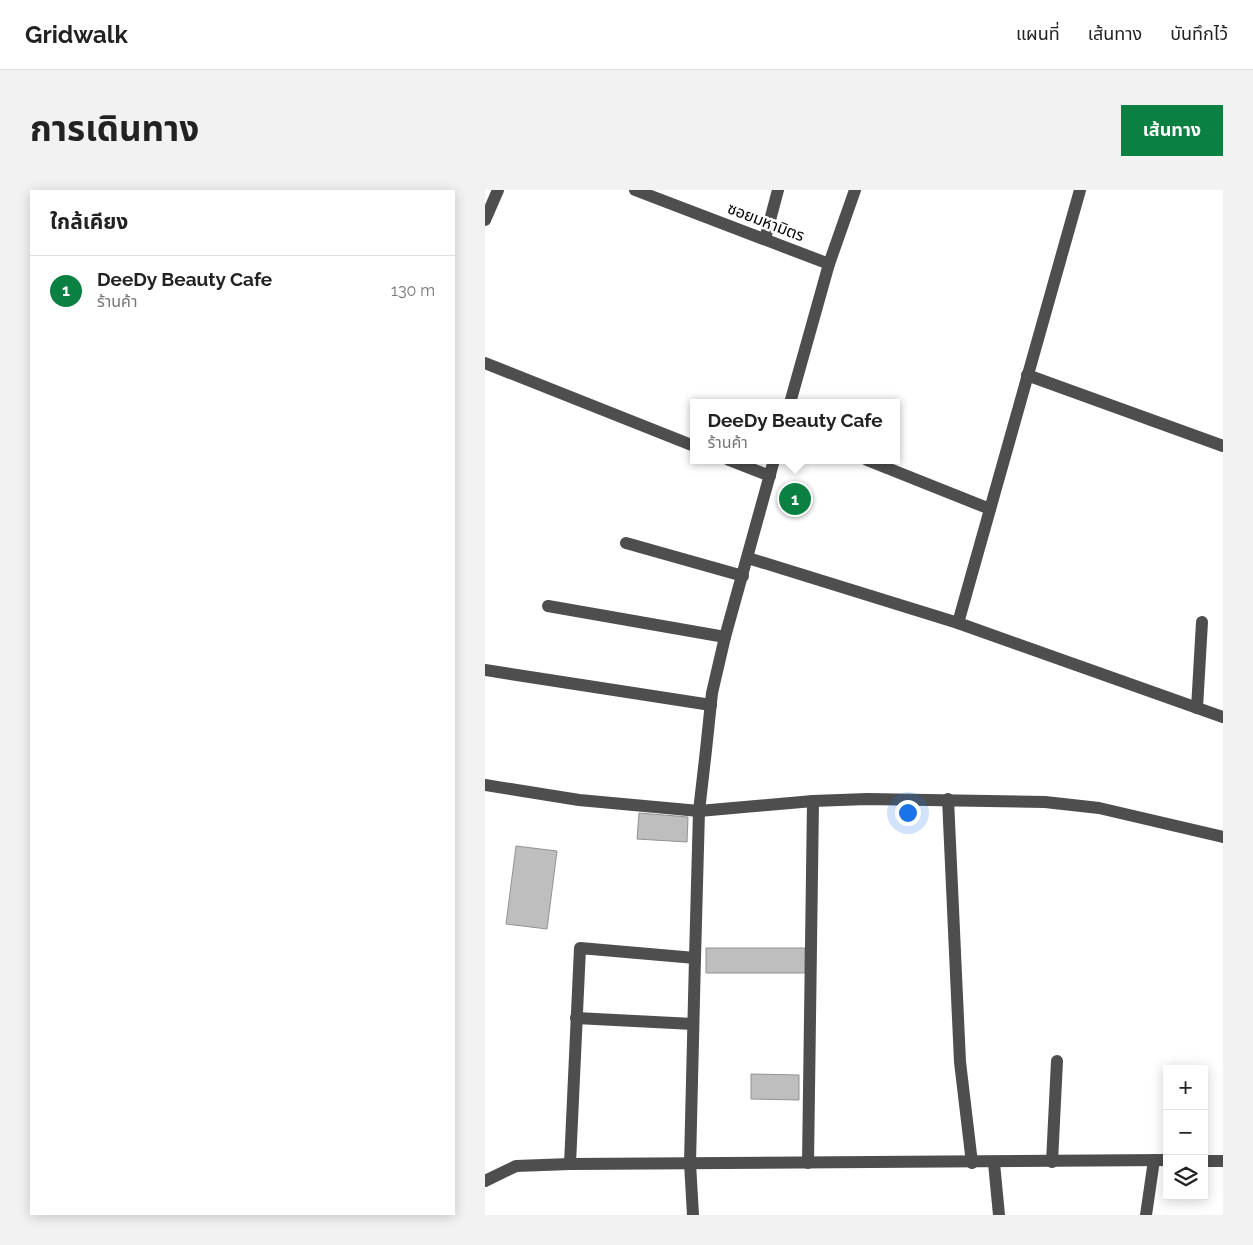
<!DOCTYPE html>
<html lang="th">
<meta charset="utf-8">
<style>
body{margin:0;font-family:Raleway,"Noto Sans Thai",sans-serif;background:#f2f2f2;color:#222}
.controls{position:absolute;right:15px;bottom:15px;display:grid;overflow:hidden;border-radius:0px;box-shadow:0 2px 12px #0003}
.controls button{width:45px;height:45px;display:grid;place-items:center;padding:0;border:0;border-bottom:1px solid #e0e0e0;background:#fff;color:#222;font:25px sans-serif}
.you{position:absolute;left:422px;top:622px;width:18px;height:18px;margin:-12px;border:4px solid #fff;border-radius:50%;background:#1a73e8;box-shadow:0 0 0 8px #1a73e833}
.badge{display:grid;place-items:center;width:32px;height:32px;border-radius:50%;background:#0b8043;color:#fff;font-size:16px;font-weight:700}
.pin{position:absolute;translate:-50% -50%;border:2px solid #fff;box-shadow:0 1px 5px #0006}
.popup{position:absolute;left:205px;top:209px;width:210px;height:65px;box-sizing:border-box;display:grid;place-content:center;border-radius:0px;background:#fff;filter:drop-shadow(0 1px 4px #0005);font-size:16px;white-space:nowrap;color:#767676}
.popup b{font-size:19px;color:#222}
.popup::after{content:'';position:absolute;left:50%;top:100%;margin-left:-10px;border:10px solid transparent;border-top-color:#fff}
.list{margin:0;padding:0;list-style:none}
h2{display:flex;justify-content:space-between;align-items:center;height:65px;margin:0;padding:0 20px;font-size:21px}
h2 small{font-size:16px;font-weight:400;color:#767676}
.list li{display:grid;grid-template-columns:32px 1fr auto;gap:15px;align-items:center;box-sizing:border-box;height:70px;padding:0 20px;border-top:1px solid #e0e0e0}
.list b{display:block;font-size:19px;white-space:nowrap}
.list p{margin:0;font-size:16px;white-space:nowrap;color:#767676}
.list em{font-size:16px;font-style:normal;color:#767676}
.icon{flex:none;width:28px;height:28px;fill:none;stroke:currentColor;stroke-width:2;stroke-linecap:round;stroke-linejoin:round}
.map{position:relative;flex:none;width:738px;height:1025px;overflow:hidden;border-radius:0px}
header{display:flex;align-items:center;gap:30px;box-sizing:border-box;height:70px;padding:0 25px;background:#fff;border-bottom:1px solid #e0e0e0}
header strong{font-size:24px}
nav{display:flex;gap:28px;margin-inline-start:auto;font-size:18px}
.intro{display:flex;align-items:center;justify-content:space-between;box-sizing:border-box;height:120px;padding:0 30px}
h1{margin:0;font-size:35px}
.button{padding:12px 22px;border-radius:0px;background:#0b8043;color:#fff;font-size:18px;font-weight:700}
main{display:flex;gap:30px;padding:0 30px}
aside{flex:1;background:#fff;border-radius:0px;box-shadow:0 2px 12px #0003}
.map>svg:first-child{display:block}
</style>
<header>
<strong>Gridwalk</strong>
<nav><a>แผนที่</a><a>เส้นทาง</a><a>บันทึกไว้</a></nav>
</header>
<div class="intro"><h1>การเดินทาง</h1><a class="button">เส้นทาง</a></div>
<main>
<aside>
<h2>ใกล้เคียง<small></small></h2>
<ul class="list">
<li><span class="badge">1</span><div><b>DeeDy Beauty Cafe</b><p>ร้านค้า</p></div><em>130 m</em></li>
</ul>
</aside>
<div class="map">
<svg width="738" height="1025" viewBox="0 0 738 1025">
<rect width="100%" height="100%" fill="#fff"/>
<g fill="#bebebe" stroke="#929292">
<path d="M 154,623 L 203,627 L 202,652 L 152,649 Z"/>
<path d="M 31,656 L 72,661 L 62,739 L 21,734 Z"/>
<rect x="221" y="758" width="99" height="25"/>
<path d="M 266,884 L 314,885 L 314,910 L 266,909 Z"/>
</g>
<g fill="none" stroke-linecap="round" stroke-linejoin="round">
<g stroke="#4e4e4e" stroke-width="12">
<path d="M 150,0 L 344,74"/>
<path d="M 0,30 L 13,0"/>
<path d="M 280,49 L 293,0"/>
<path d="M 0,173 L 209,256"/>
<path d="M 542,185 L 738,256"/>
<path d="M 305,213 L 344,74 L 370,0"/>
<path d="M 244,270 L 285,286"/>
<path d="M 382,270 L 505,319"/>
<path d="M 141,353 L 258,386"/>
<path d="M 263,368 L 473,433 L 738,527"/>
<path d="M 63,416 L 240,447"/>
<path d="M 473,433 L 595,0"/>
<path d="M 0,480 L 226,515"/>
<path d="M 712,518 L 717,432"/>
<path d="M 0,595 L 94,610 L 214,621 L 328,611 L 382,609 L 560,612 L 614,618 L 738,647"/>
<path d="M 463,609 L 475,872 L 487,973"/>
<path d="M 91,828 L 208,834"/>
<path d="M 719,971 L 738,971"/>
<path d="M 567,972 L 572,871"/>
<path d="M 323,973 L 328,611"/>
<path d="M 509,973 L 514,1025"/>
<path d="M 85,974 L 95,758 L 210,768"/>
<path d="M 0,991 L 31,976 L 85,974 L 682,970"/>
<path d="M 208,1025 L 205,973 L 210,768 L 214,621 L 221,560 L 227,503 L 240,447 L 289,270"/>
<path d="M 661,1025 L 669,970"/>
</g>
</g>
<g text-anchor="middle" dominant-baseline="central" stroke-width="5" stroke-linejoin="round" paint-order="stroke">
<g font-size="16" fill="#000" stroke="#fff">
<text transform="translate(281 32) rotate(21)">ซอยมหามิตร</text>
</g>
</g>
</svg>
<div class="controls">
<button>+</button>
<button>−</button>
<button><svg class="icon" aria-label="layers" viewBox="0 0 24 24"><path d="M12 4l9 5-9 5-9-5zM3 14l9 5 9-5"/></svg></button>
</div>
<div class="you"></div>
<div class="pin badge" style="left:310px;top:309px">1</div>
<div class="popup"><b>DeeDy Beauty Cafe</b>ร้านค้า</div>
</div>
</main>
